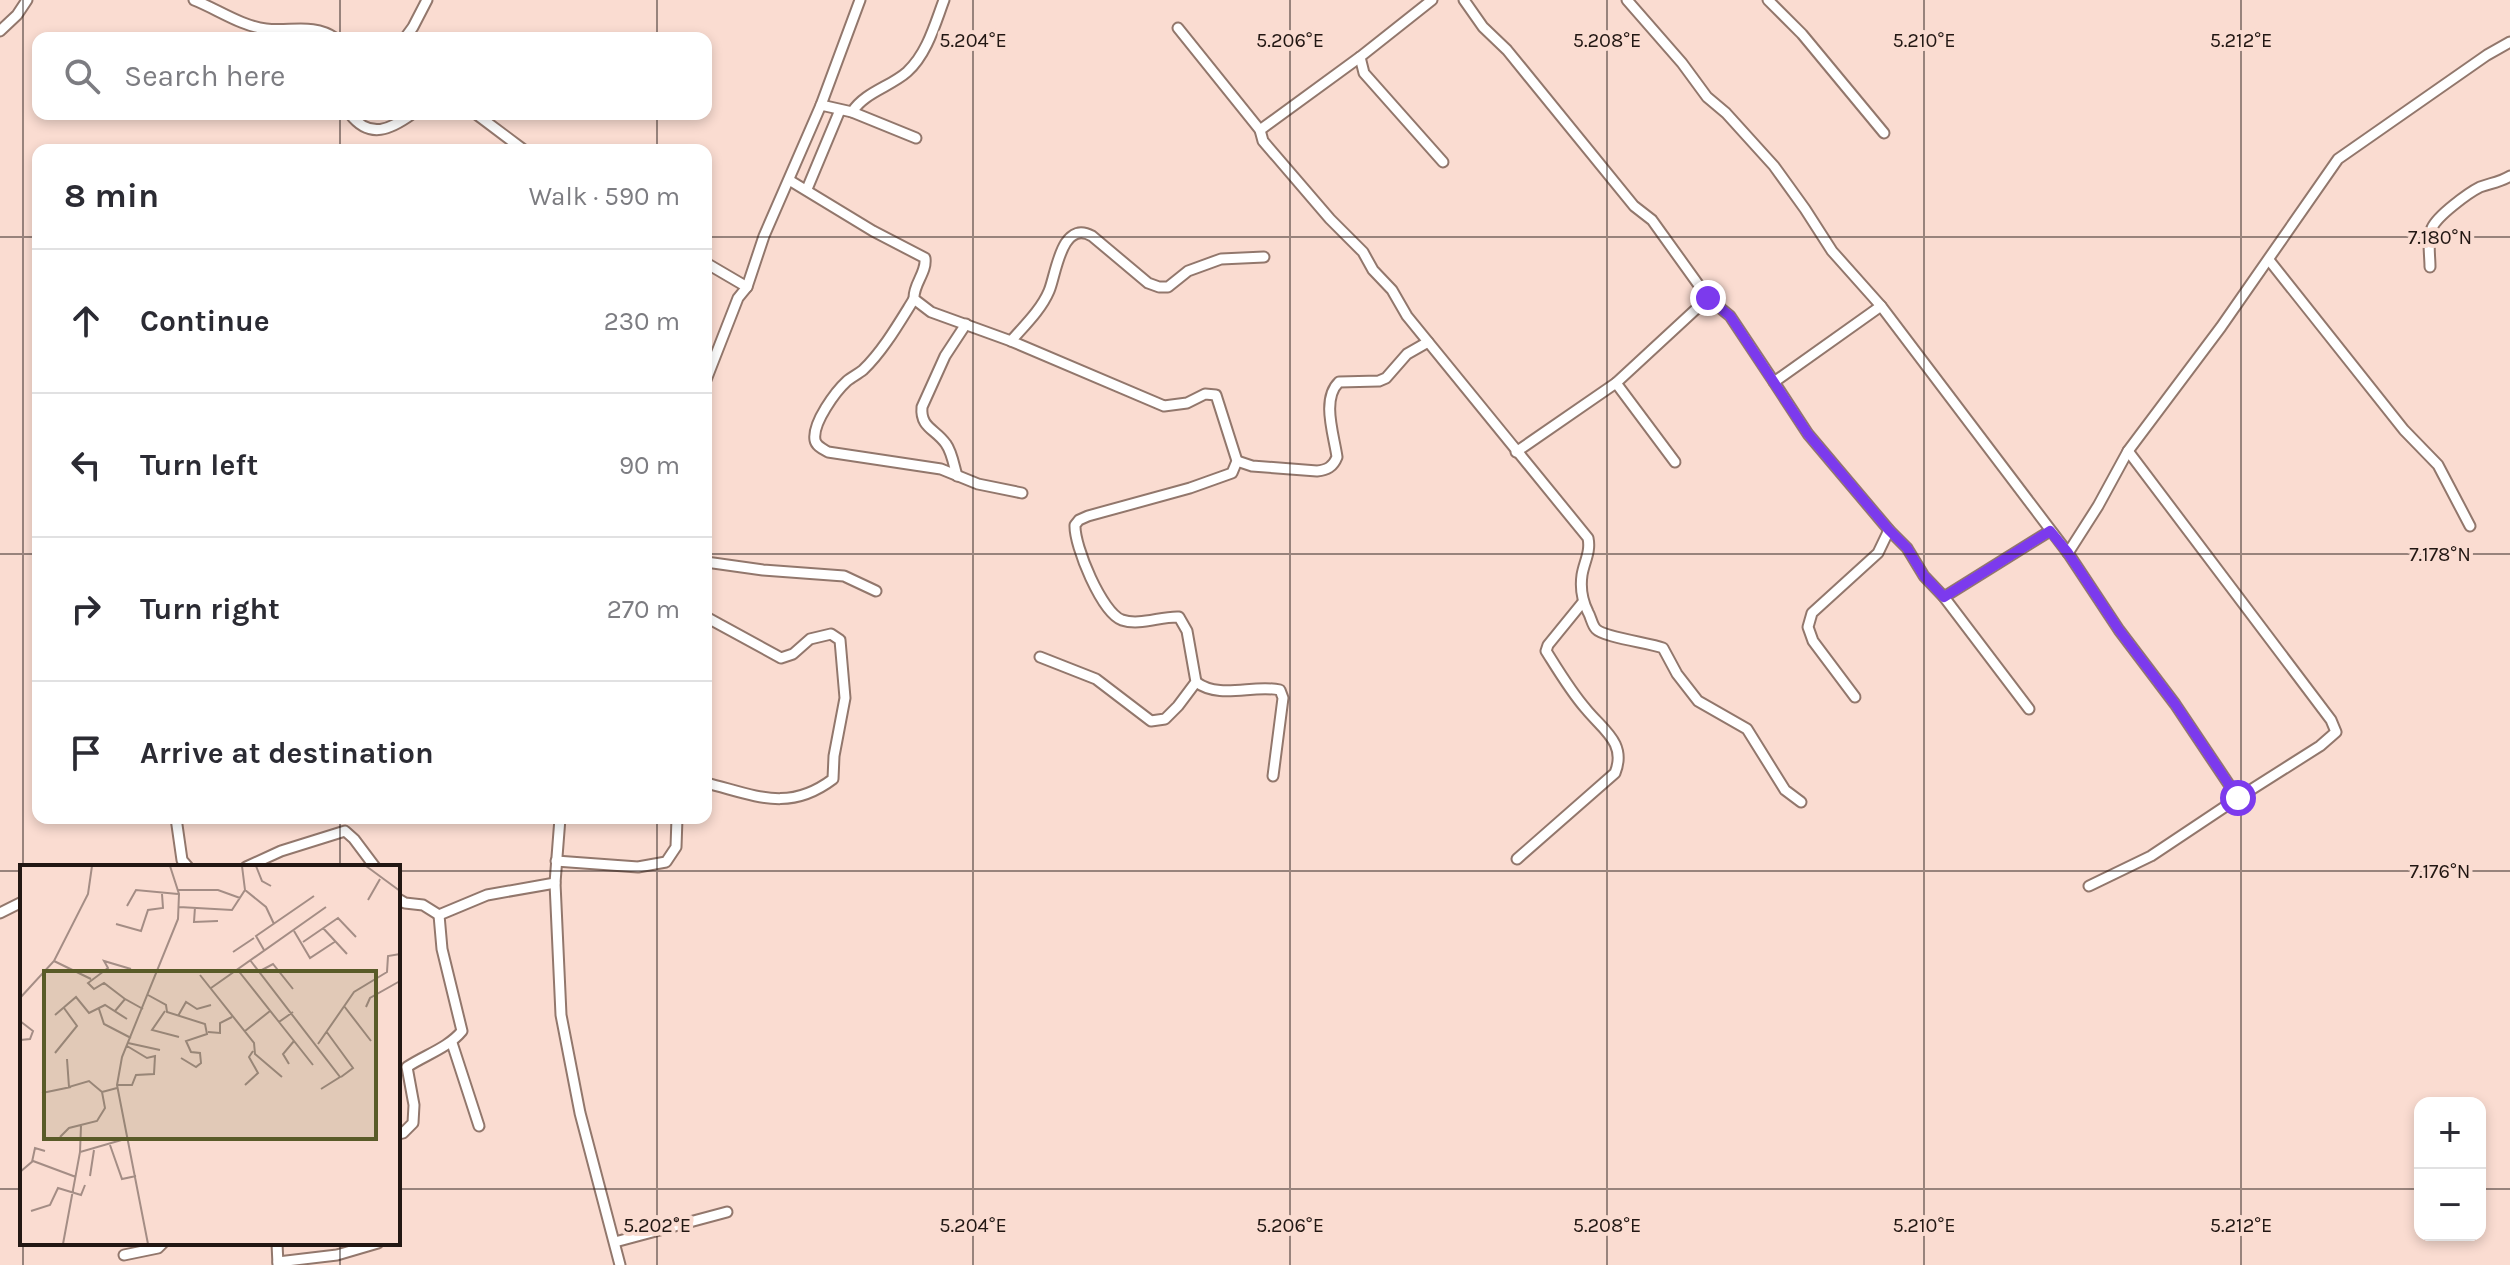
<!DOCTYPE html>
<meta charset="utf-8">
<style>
body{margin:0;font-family:Karla,sans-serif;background:#f7f7f7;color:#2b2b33}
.controls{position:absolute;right:24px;bottom:24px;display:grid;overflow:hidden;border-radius:16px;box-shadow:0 4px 12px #0003}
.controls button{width:72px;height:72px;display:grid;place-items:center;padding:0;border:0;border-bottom:2px solid #e1e1e2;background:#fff;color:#2b2b33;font:40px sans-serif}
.stop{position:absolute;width:24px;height:24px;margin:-18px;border:6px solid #7c3aed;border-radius:50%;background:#fff}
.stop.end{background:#7c3aed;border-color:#fff;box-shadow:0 2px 8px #0008}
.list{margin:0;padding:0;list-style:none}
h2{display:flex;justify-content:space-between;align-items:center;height:104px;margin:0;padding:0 32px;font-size:34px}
h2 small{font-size:26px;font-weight:400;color:#7c7c81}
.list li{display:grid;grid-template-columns:52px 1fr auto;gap:24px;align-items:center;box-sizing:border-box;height:144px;padding:0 32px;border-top:2px solid #e1e1e2}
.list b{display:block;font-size:30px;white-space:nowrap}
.list em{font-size:26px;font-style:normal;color:#7c7c81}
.icon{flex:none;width:44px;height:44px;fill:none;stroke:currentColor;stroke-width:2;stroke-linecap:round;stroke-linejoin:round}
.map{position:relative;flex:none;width:2510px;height:1265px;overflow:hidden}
.search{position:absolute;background:#fff;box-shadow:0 4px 12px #0003;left:32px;top:32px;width:680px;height:88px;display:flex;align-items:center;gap:20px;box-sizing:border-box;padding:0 28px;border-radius:16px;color:#7c7c81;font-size:30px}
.panel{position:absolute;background:#fff;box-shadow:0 4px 12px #0003;left:32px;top:144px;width:680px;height:680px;border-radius:16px}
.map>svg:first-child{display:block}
</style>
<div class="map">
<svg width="2510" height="1265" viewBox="0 0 2510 1265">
<rect width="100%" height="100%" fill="#fadcd1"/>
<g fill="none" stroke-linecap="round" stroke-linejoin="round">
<defs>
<g id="minor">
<path d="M 194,0 C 217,9 241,26 266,29 C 289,32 314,23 335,38"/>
<path d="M 1464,0 L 1483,27 L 1507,50 L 1634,206 L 1652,220 L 1708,298 L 1730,316 L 1774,382"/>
<path d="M 1627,0 L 1682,63 L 1707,97 L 1726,113 L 1774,166 L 1805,209 L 1832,251 L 1881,306 L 2068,553 L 2119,630 L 2175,704 L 2238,798 L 2151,856 L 2089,886"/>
<path d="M 1768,0 L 1802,34 L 1884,133"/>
<path d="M 1178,28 L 1260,130 L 1263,141 L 1330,219 L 1363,252 L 1373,270 L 1392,290 L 1407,316 L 1588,538 C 1591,552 1584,562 1582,575 C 1580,589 1582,600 1588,612 C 1591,617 1592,625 1596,629 C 1603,637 1649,643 1663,648 L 1677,674 L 1698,701 L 1747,729 L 1785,790 L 1801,802"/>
<path d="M 0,31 L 17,15 L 27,0"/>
<path d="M 405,38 L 413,27 L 427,0"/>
<path d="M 1360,57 L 1364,73 L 1443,162"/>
<path d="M 821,105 L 852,112 L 916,138"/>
<path d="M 852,112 C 865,92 890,87 907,72 C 927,54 935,24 944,0"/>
<path d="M 350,114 C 370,140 391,129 412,114"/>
<path d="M 476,114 L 524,150"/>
<path d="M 1260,130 L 1360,57 L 1432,0"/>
<path d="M 789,180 L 873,231 L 925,258 C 927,273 913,284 914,299 L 931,312 L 1011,341 L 1164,406 L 1187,403 L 1205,394 L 1216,395 L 1237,461 L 1232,473 L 1190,488 L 1088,516 L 1079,520 L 1075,525 C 1074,546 1102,613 1122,620 C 1140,626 1161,616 1179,617 L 1187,631 L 1196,682 L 1178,706 L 1165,719 L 1151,721 L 1096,679 L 1040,657"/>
<path d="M 807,189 L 840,110"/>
<path d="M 2269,260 L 2404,430 L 2438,465 L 2470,526"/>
<path d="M 706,263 L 747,287"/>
<path d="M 2430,267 C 2430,255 2427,239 2432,228 C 2437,216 2468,193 2480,187 C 2491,183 2500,182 2510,176"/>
<path d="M 914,299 C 899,323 883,351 863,370 C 858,374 852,377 847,381 C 836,391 812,423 815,440 C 816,446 823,449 828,452 L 941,469 L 978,484 L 1022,493"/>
<path d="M 1881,306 L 1774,382 L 1808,434 L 1889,530 L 1907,548 L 1924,576 L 1944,597 L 2029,709"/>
<path d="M 1011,341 C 1024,326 1041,310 1049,291 C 1056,275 1061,219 1092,236 L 1148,283 L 1159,287 L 1168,287 L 1188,271 L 1221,259 L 1264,257"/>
<path d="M 706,380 L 738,298 L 747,287 L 764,236 L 821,105 L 860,0"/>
<path d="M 1616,383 L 1675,462"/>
<path d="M 2128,451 L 2331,720 L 2336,732 L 2320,746 L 2238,798"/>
<path d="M 1516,452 L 1616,383 L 1708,298"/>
<path d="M 1237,461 L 1252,466 L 1317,471 C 1327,470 1333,467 1337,457 C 1334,435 1321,399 1339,382 L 1379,381 L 1386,378 L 1407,354 L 1428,342"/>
<path d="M 957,476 C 954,466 952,452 946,444 C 936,429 920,428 922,407 L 945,356 L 966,324"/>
<path d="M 2068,553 L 2098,506 L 2128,451 L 2221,327 L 2338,159 L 2487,55 L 2510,42"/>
<path d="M 706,562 L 763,570 L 844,576 L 876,591"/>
<path d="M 1944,597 L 2050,531"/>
<path d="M 706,617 L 781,658 L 793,654 L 810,639 L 831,634 L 840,640 L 845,698 L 834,756 L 833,779 C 788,813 755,795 706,783"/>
<path d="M 1196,682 C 1220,700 1253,684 1280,690 L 1283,698 L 1273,776"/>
<path d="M 1855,697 L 1813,641 L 1808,627 L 1812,613 L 1878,553 L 1889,530"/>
<path d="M 176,818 L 182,860 L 188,867"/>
<path d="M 560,818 L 555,883 L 561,1015 L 580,1113 L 620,1265"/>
<path d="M 1517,859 L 1615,773 C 1627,743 1603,730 1586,709 C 1571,692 1558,670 1546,651 L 1548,645 L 1583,602"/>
<path d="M 556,861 L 638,867 L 666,862 L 676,847 L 677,818"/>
<path d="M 246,867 L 281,851 L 345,831 L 354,839 L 375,867"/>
<path d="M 398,899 L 405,903 L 423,905 L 439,915"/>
<path d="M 0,913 L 22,902"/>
<path d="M 452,1043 L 479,1126"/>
<path d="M 398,1134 L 403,1133 L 413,1123 L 414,1105 L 407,1067 C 425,1055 448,1048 462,1031 L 442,949 L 439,915 L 487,895 L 555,883"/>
<path d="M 615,1242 L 727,1212"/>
<path d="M 277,1243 L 278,1265"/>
<path d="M 124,1255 L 158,1248 L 163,1243"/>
<path d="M 278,1262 L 337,1255 L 378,1243"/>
</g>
</defs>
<use href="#minor" stroke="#92776c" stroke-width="13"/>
<use href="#minor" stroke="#fff" stroke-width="9"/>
</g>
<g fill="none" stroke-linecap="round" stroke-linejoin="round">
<path stroke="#7c3aed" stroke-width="10" d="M 1708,298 L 1730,316 L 1808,434 L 1889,530 L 1907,548 L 1924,576 L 1944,597 L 2050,531 L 2068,553 L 2119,630 L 2175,704 L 2238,798"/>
</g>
<path fill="none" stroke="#221713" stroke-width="2" stroke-opacity="0.45" d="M 23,0 L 23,867M 340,0 L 340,38M 657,0 L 657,38M 973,0 L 973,1265M 1290,0 L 1290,1265M 1607,0 L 1607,1265M 1924,0 L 1924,1265M 2241,0 L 2241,1265M 340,114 L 340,150M 657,114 L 657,150M 0,237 L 38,237M 706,237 L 2510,237M 0,554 L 38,554M 706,554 L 2510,554M 340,818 L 340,867M 657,818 L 657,1265M 0,871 L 22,871M 398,871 L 2510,871M 0,1189 L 22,1189M 398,1189 L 2420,1189M 2480,1189 L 2510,1189M 23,1243 L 23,1265M 340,1243 L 340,1265"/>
<g transform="translate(20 865)">
<rect width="380" height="380" fill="#fadcd1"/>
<path fill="none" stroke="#a48d85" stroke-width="2" d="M 222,1 L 225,25M 236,1 L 242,16 L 251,21M 346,1 L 380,26M 158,25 L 198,25 L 220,33M 348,35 L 360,14M 107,41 L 116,25 L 158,29M 159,42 L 212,45 L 225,25 L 246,42 L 254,59M 175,42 L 174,57 L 198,56M 96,59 L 121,66 L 128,45 L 143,43 L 142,29M 303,63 L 327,89M 274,66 L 290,93 L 316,76M 283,77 L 318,53 L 336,72M 244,85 L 236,71 L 294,31M 213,87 L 234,73M 230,95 L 320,212 L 301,224M 34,96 L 71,114M 217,104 L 259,157M 240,106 L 253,99 L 273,124M 180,110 L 234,178 L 235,189 L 262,212M 191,123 L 306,42M 128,130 L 146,140 L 147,147 L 185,159 L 187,169 L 166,176 L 171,187 L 180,188 L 181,198 L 176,202 L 161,193M 0,133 L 34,96 L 68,29 L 72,1M 105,134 L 84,118 L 74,124 L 68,118 L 88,103 L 84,96 L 111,104M 324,141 L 351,176M 346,142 L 350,133 L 380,116M 79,144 L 84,159 L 111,173M 95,146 L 105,134 L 123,144M 145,146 L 132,165 L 159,172M 273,147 L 259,157 L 293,200M 35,150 L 56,132 L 69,148 L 85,140 L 107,154M 158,151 L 166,137 L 177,144 L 191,140M 0,156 L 13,166 L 10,174 L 0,175M 225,166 L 250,146M 306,166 L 333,203 L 321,212M 188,167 L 200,168 L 200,158 L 212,152M 108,178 L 140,185M 298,179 L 334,127 L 367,107 L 368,91 L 380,89M 35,188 L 57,161 L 44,143M 47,194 L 49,222 L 69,216 L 82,227M 269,199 L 263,189 L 274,176M 97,220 L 112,220 L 116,210 L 134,209 L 135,191 L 127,193 L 107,181M 225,220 L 238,208 L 229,192 L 233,186M 22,228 L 51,222M 40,272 L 49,263 L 77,256 L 85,243 L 82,227 L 97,223M 90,280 L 102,314 L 116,311M 60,287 L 61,261M 12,297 L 15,283 L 25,286M 0,307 L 13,296 L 56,312M 70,311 L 74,285M 11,346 L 30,340 L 38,323 L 61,330 L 65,320M 43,379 L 60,287 L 105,274M 128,379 L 97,220 L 102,192 L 158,54 L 159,29 L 150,1"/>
<path fill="#595b28" fill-opacity="0.15" stroke="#595b28" stroke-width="4" d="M 24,106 L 356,106 L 356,274 L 24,274 Z"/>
<rect width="380" height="380" fill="none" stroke="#221713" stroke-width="4"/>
</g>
<g font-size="20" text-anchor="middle" fill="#221713" stroke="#fadcd1" stroke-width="8" stroke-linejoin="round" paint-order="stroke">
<text x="973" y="47">5.204°E</text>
<text x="1290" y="47">5.206°E</text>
<text x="1607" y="47">5.208°E</text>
<text x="1924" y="47">5.210°E</text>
<text x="2241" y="47">5.212°E</text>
<text x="2440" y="244">7.180°N</text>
<text x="2440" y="561">7.178°N</text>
<text x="2440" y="878">7.176°N</text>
<text x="657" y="1232">5.202°E</text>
<text x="973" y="1232">5.204°E</text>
<text x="1290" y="1232">5.206°E</text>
<text x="1607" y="1232">5.208°E</text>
<text x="1924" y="1232">5.210°E</text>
<text x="2241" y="1232">5.212°E</text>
</g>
</svg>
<div class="controls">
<button>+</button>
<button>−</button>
</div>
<div class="stop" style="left:2238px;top:798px"></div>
<div class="stop end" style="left:1708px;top:298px"></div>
<div class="search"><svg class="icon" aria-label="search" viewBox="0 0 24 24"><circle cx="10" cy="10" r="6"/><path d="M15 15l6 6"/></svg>Search here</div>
<section class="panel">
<h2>8 min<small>Walk · 590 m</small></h2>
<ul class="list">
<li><svg class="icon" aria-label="ahead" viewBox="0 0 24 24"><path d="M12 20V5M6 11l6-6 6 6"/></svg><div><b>Continue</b></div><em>230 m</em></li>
<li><svg class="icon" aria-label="left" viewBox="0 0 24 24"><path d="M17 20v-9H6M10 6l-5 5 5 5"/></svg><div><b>Turn left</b></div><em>90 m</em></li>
<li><svg class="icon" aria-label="right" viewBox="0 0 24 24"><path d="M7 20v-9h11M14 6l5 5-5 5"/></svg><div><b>Turn right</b></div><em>270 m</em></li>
<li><svg class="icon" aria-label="arrive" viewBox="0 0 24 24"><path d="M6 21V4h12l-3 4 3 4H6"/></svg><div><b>Arrive at destination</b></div></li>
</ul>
</section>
</div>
